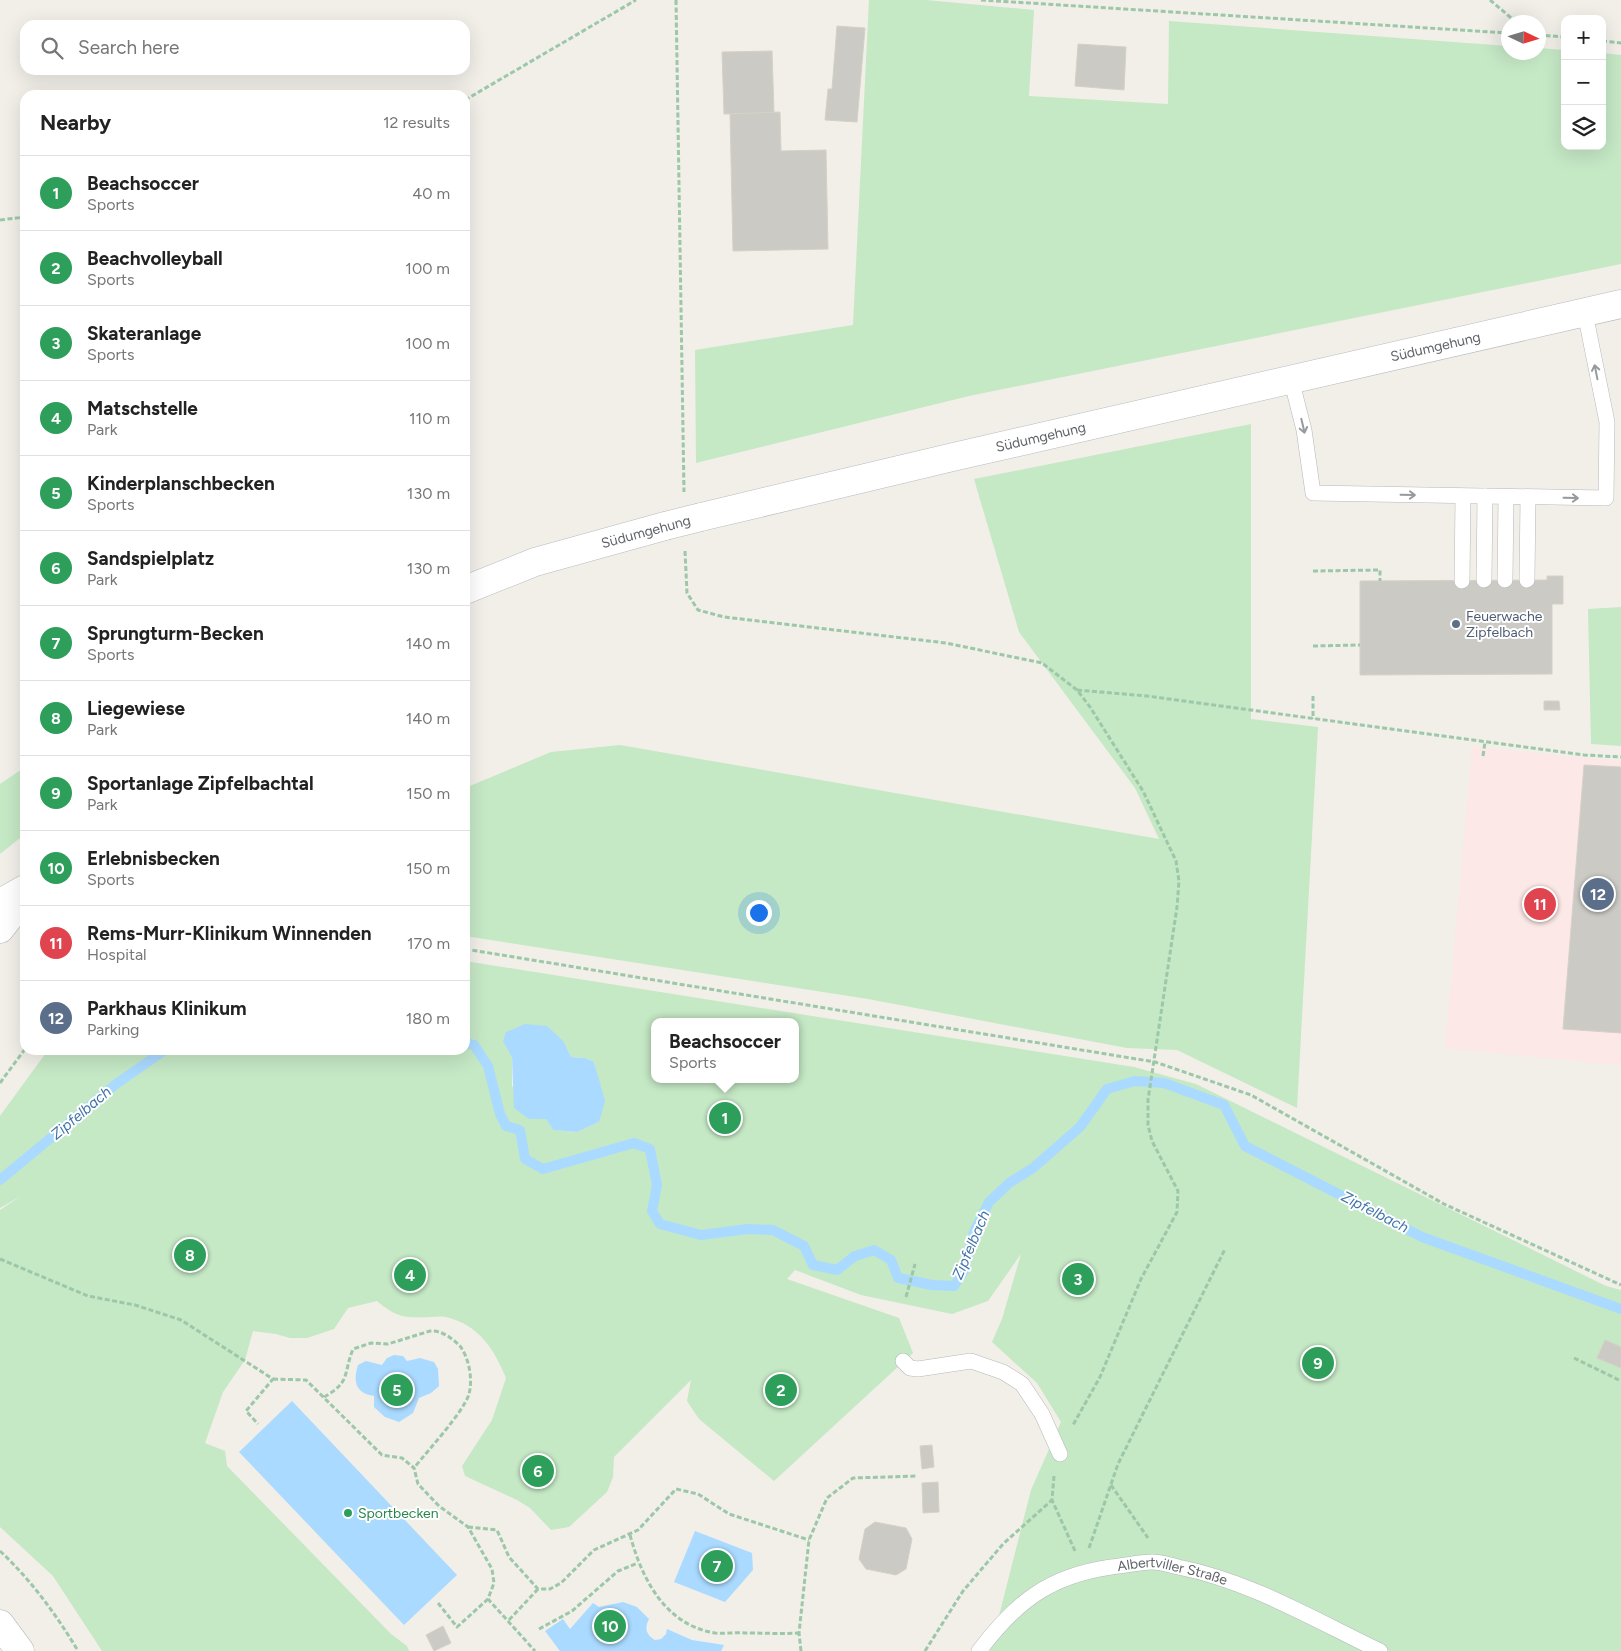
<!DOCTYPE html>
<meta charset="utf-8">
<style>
body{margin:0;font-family:Figtree,sans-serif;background:#f2f2f2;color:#222}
.controls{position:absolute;right:15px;top:15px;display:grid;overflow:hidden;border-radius:10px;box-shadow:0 5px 20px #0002}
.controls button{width:45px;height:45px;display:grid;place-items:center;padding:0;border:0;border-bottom:1px solid #e0e0e0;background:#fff;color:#222;font:25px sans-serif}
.compass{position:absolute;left:1501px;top:15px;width:45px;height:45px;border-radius:50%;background:#fff;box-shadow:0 5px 20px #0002;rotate:94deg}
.you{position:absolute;left:758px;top:912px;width:18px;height:18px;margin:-12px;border:4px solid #fff;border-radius:50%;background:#1a73e8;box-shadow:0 0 0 8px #1a73e833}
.badge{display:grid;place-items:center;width:32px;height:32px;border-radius:50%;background:#7c3aed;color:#fff;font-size:16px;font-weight:700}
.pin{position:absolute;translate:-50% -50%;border:2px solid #fff;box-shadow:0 1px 5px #0006}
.popup{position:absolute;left:651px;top:1018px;width:148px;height:65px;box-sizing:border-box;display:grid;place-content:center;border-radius:10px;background:#fff;filter:drop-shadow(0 1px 4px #0005);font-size:16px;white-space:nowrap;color:#767676}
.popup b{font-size:19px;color:#222}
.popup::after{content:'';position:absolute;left:50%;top:100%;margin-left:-10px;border:10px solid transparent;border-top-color:#fff}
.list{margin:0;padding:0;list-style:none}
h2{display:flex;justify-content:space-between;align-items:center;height:65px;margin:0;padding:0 20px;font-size:21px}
h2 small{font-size:16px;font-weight:400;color:#767676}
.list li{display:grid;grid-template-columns:32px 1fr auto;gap:15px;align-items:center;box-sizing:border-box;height:75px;padding:0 20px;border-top:1px solid #e0e0e0}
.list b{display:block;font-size:19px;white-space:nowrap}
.list p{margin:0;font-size:16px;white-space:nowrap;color:#767676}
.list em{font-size:16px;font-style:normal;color:#767676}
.icon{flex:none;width:28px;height:28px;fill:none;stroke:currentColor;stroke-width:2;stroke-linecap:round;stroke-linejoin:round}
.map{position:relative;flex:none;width:1621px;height:1651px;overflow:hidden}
.search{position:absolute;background:#fff;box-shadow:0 5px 20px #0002;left:20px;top:20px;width:450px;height:55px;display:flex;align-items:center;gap:12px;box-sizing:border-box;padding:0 18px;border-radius:15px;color:#767676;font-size:19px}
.panel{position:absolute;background:#fff;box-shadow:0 5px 20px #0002;left:20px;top:90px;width:450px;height:965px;border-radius:15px}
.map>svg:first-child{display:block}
</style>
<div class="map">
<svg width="1621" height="1651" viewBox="0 0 1621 1651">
<rect width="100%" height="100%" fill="#f1efe8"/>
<path fill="#fce8e6" d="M 1472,747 L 1621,761 L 1621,1066 L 1445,1048 Z"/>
<g fill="#c5e8c5" fill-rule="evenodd">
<path d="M 869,0 L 926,0 L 1034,10 L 1029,96 L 1168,104 L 1169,21 L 1508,46 L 1508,52 L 1538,52 L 1539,48 L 1565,50 L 1565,146 L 1602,146 L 1602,53 L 1621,55 L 1621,264 L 969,396 L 696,463 L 695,350 L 853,325 Z"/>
<path d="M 1251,424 L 1251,719 L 1318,727 L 1297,1108 L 1177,1050 L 1127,1048 L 868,999 L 465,936 L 465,788 L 551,752 L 620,745 L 1159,839 L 1135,788 L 1019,632 L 974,479 Z"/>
<path d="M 1621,607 L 1621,746 L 1591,744 L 1588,609 Z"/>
<path d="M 25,767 L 25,834 L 0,854 L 0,784 Z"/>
<path d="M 465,961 L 1134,1067 L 1196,1084 L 1606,1286 L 1621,1290 L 1621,1651 L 990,1651 L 1031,1490 L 1061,1422 L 1037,1383 L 992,1342 L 1002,1319 L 1021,1254 L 988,1301 L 952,1314 L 861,1295 L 795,1270 L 787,1279 L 899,1318 L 913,1353 L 774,1481 L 699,1419 L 687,1401 L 691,1380 L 614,1457 L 613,1477 L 607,1492 L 569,1527 L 551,1530 L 530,1508 L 517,1500 L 465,1476 L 462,1466 L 492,1420 L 506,1378 C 494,1349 479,1325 446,1317 C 441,1316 435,1317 430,1317 C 405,1318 397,1318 377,1301 L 348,1308 L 334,1329 L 307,1338 L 290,1338 L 276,1334 L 253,1331 L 245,1360 L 223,1392 L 205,1443 L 225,1451 L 227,1466 L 391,1634 L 407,1646 L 409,1651 L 102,1651 L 53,1576 L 0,1527 L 0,1210 L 21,1196 L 0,1208 L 0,1116 L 48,1050 L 465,1050 ZM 655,1022 L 795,1022 L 795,1079 L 655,1079 ZM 564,1042 L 571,1057 L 585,1058 L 594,1062 L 598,1077 L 599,1122 L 577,1132 L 553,1130 L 546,1119 L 512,1086 L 512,1057 Z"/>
</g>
<g fill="#aadaff">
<path d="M 525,1024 L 547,1026 L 564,1042 L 571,1057 L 585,1058 L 594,1062 L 605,1101 L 599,1122 L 577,1132 L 553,1130 L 546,1119 L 529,1119 L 514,1108 L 512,1057 L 503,1041 L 506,1032 Z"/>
<path d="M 394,1355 L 403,1356 L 407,1361 L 420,1358 L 434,1362 L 438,1369 L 439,1386 L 431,1393 L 419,1398 L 413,1413 L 399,1422 L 385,1417 L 374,1407 L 374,1396 C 355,1393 353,1381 358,1365 L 366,1361 L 382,1365 L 387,1358 Z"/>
<path d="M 292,1401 L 457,1575 L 404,1625 L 239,1452 Z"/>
<path d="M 695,1531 L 752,1553 L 753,1570 L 725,1602 L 674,1582 Z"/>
<path d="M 623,1602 L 637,1607 L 649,1619 C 644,1628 646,1635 655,1640 L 661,1639 L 666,1634 L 667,1629 L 692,1640 L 724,1645 L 721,1651 L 560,1651 L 545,1631 L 563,1619 L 570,1629 L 593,1603 L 599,1607 Z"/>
</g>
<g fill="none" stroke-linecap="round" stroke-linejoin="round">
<g stroke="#aadaff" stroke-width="10">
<path d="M 465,1043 L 474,1045 L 488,1066 L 500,1114 L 506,1126 L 520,1130 L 525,1159 L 543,1169 L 634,1143 L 650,1149 L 657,1185 L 652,1211 L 660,1224 L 701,1235 L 748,1229 L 773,1230 L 804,1246 L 813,1265 L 837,1270 L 855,1256 L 874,1250 L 891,1260 L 898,1278 L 932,1285 L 954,1286 L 964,1271 L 974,1232 L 989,1202 L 1009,1183 L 1033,1168 L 1080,1127 L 1107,1089 L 1135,1081 L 1164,1083 L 1224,1105 L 1245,1146 L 1422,1237 L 1621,1309"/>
<path d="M 0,1180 L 116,1084 L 165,1050"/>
</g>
</g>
<g fill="#cccac5" stroke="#d6d1c6">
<path d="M 837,26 L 865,28 L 857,122 L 825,120 L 828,89 L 832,89 Z"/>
<path d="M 1078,44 L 1126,47 L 1124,90 L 1075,86 Z"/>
<path d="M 772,51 L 774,113 L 724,114 L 722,52 Z"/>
<path d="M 780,112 L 781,151 L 826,150 L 828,249 L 733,251 L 730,114 Z"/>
<path d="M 1547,576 L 1563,576 L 1563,604 L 1552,604 L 1552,674 L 1360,675 L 1360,581 L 1547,580 Z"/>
<path d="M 1544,701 L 1559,701 L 1560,710 L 1544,710 Z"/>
<path d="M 1584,765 L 1621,767 L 1621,1033 L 1563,1029 Z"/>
<path d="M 1605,1340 L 1621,1347 L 1621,1368 L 1597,1358 Z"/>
<path d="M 932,1445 L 934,1467 L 922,1469 L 920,1446 Z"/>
<path d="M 938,1482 L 939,1512 L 923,1513 L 922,1483 Z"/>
<path d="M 875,1522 L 906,1528 L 912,1539 L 906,1569 L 896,1575 L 866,1569 L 859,1559 L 865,1529 Z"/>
<path d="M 443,1626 L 451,1643 L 434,1651 L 426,1635 Z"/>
</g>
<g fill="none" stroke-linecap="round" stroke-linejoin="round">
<defs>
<g id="service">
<path d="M 1291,379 L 1304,430 L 1313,493 L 1606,498 L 1607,422 L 1585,313"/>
<path d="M 1484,580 L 1485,496"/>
<path d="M 1505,580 L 1506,497"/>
<path d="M 1527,580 L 1528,497"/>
<path d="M 1462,581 L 1463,496"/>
<path d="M 903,1361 L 910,1368 L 918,1369 L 971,1361 L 1003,1372 L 1022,1384 L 1042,1414 L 1060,1454"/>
<path id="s1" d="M 979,1651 C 1016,1602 1049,1576 1111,1567 C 1124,1566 1139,1562 1152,1562 C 1161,1562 1170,1565 1178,1567 C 1250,1581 1315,1620 1380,1651"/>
</g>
<g id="tertiary">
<path d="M 0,903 L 25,889"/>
<path d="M 0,1624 L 20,1651"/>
</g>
<g id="secondary">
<path id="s2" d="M 701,517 L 953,457 L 1621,304"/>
<path d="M 465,590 L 535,562 L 665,526"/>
<path d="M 0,929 L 25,897"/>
</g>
</defs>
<use href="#service" stroke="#b5b8bc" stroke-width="16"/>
<use href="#tertiary" stroke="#b5b8bc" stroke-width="29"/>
<use href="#secondary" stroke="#b6babf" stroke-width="29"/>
<g stroke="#9cc7a9" stroke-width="3" stroke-dasharray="5 2.5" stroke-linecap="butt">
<path d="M 676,0 L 684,492"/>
<path d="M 981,0 L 1508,33"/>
<path d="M 1490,0 L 1516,22"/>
<path d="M 1538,35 L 1565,37"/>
<path d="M 1602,41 L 1621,43"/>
<path d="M 465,100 L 636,0"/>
<path d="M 0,220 L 25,217"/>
<path d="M 685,551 L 687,593 L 698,610 L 724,617 L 946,643 L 1042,663 L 1077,690 L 1090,707 L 1143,791 L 1176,861 L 1179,881 L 1177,907 L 1148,1100 L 1148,1125 L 1152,1141 L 1178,1191 L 1177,1212 L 1141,1279 L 1100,1377 L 1073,1425"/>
<path d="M 1313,571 L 1380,570 L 1380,581"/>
<path d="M 1313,646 L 1360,645"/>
<path d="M 1077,690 L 1147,696 L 1584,755 L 1621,757"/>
<path d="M 1313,696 L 1313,719"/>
<path d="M 1483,756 L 1485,742"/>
<path d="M 465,949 L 1155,1062 L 1251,1095 L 1444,1204 L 1621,1285"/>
<path d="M 0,1083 L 25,1049"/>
<path d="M 0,1259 L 88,1296 L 135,1305 L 181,1320 L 273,1379 L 246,1411 L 258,1424"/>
<path d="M 906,1297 L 915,1264"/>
<path d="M 1574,1358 L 1621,1381"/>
<path d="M 273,1379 L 306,1380 L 382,1455 L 402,1458 L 414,1468 L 418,1484 L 439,1506 L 468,1527 L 492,1569 L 494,1583 L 488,1599 L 535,1651"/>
<path d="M 324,1397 C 351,1382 343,1374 353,1349 L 371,1343 L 388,1344 L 430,1331 C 441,1330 452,1338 460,1346 C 469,1358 473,1379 469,1394 C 463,1413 428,1450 414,1468"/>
<path d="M 1054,1476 L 1052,1500 L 1075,1551"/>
<path d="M 1111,1485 L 1148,1538"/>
<path d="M 468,1527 L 497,1530 L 509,1557 L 538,1589 L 550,1589 L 561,1583 L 594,1550 L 638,1530 L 676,1489 L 698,1494 L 729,1514 L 809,1540"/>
<path d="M 630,1535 C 642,1579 665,1625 715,1633 C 725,1634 735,1632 745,1633 C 763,1633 781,1634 799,1633"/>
<path d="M 1089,1548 L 1118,1464 L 1225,1249"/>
<path d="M 0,1551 C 31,1580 56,1614 78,1651"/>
<path d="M 438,1603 L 457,1627 L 488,1599"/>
<path d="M 509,1620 L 538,1589"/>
<path d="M 539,1629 L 572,1611 L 618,1571 L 638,1563"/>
<path d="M 801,1651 L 799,1633 L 809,1540 L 827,1498 L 853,1478 L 917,1476"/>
<path d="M 925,1651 L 963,1591 L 1003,1544 L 1052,1500"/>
</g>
<use href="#service" stroke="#fff" stroke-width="15"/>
<use href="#tertiary" stroke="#fff" stroke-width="28"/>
<use href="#secondary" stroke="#fff" stroke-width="28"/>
<defs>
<path id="secondary-bridge" d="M 665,526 L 701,517"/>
</defs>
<use href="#secondary-bridge" stroke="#b6babf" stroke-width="29" stroke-linecap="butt"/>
<use href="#secondary-bridge" stroke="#fff" stroke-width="28"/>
</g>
<defs><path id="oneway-shaft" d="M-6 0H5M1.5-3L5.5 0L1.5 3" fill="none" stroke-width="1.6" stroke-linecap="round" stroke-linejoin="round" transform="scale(1.25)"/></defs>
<g stroke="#979a9d">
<use href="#oneway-shaft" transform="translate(1596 372) rotate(-101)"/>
<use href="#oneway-shaft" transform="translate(1303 426) rotate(77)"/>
<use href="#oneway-shaft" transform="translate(1408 495) rotate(1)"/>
<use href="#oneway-shaft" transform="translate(1571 498) rotate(1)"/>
</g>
<circle fill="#5c6f8a" stroke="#fff" stroke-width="2" cx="1456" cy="624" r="5"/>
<circle fill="#2e9e5b" stroke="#fff" stroke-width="2" cx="348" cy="1513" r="5"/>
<g text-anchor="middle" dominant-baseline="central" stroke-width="4" stroke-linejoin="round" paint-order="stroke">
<g font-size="14" fill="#5f6368" stroke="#fff">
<text stroke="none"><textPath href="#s2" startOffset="754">Südumgehung</textPath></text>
<text stroke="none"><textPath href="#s2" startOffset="349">Südumgehung</textPath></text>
<text transform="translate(646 532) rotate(-15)">Südumgehung</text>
<text stroke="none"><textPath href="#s1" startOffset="224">Albertviller Straße</textPath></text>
</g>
<g font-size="14" fill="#4e5e75" stroke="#fff" text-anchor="start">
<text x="1466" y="616">Feuerwache<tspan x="1466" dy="16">Zipfelbach</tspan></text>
</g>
<g font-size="14" fill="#27864d" stroke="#fff" text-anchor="start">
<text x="358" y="1513">Sportbecken</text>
</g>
<g font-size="15" font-style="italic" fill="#4174aa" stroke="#fff">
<text transform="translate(81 1113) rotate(-40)">Zipfelbach</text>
<text transform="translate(1375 1212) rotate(27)">Zipfelbach</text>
<text transform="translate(971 1245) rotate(-67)">Zipfelbach</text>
</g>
</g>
</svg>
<div class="controls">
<button>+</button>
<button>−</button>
<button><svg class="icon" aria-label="layers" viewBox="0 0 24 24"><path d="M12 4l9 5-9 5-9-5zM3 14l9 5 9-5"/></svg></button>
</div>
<svg class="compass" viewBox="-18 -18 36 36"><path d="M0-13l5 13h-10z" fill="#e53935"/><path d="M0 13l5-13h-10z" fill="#767676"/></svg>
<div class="you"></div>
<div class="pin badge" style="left:725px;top:1118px;background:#2e9e5b">1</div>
<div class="popup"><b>Beachsoccer</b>Sports</div>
<div class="pin badge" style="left:781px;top:1390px;background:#2e9e5b">2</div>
<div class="pin badge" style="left:1078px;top:1279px;background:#2e9e5b">3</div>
<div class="pin badge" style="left:410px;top:1275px;background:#2e9e5b">4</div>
<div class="pin badge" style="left:397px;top:1390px;background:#2e9e5b">5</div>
<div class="pin badge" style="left:538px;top:1471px;background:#2e9e5b">6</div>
<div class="pin badge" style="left:717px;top:1566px;background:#2e9e5b">7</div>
<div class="pin badge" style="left:190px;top:1255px;background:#2e9e5b">8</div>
<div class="pin badge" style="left:1318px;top:1363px;background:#2e9e5b">9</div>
<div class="pin badge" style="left:610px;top:1626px;background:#2e9e5b">10</div>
<div class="pin badge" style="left:1540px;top:904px;background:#e0444e">11</div>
<div class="pin badge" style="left:1598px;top:894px;background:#5c6f8a">12</div>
<div class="search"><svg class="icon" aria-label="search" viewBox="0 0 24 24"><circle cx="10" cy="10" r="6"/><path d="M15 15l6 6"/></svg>Search here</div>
<section class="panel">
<h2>Nearby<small>12 results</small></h2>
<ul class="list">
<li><span class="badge" style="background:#2e9e5b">1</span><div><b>Beachsoccer</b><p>Sports</p></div><em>40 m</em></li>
<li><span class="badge" style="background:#2e9e5b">2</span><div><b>Beachvolleyball</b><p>Sports</p></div><em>100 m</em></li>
<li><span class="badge" style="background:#2e9e5b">3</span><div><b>Skateranlage</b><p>Sports</p></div><em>100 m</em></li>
<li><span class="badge" style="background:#2e9e5b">4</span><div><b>Matschstelle</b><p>Park</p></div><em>110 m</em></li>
<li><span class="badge" style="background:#2e9e5b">5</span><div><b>Kinderplanschbecken</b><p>Sports</p></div><em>130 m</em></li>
<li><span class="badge" style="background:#2e9e5b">6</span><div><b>Sandspielplatz</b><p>Park</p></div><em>130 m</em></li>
<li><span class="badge" style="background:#2e9e5b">7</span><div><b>Sprungturm-Becken</b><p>Sports</p></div><em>140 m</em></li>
<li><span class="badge" style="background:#2e9e5b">8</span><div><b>Liegewiese</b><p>Park</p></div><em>140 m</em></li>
<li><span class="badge" style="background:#2e9e5b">9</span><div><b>Sportanlage Zipfelbachtal</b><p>Park</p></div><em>150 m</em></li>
<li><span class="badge" style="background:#2e9e5b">10</span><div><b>Erlebnisbecken</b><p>Sports</p></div><em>150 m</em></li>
<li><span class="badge" style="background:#e0444e">11</span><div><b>Rems-Murr-Klinikum Winnenden</b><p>Hospital</p></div><em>170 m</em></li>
<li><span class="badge" style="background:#5c6f8a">12</span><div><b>Parkhaus Klinikum</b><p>Parking</p></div><em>180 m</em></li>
</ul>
</section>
</div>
